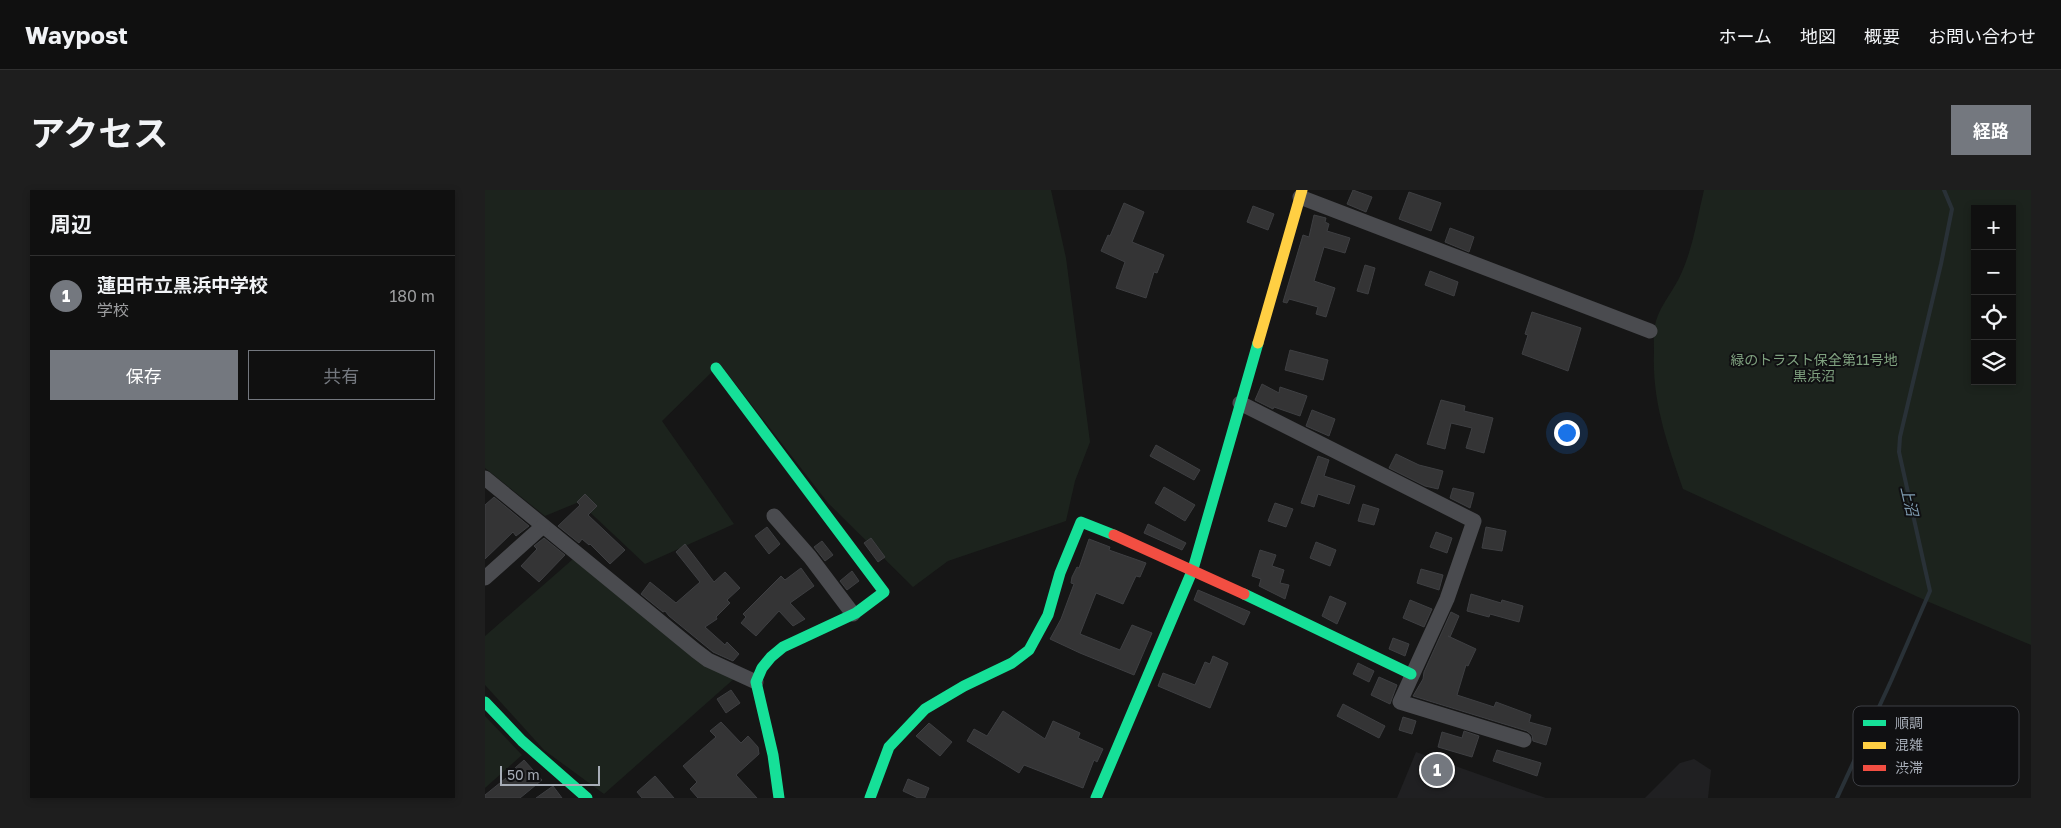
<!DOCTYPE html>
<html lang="ja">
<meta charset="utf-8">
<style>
body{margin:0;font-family:"Golos Text","Noto Sans JP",sans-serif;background:#1e1e1e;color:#f1f3f6}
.controls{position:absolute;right:15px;top:15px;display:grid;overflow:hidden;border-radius:0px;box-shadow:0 2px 8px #0003}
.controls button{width:45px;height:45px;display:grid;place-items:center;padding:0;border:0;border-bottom:1px solid #303030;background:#101010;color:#f1f3f6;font:25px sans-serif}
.scale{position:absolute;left:15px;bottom:12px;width:100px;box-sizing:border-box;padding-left:5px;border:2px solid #a7adb7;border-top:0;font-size:14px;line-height:18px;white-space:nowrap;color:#a7adb7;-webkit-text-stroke:4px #101012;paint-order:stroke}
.you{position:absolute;left:1081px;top:242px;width:18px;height:18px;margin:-12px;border:4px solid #fff;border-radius:50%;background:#1a73e8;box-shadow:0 0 0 8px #1a73e833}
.badge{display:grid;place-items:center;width:32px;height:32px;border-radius:50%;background:#74787f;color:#fff;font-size:16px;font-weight:700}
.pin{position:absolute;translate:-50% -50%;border:2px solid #fff;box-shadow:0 1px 5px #0006}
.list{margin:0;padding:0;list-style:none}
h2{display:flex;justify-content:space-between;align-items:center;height:65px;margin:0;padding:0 20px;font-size:21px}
h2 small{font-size:16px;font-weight:400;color:#9c9d9f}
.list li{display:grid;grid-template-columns:32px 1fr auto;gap:15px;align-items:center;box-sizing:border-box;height:80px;padding:0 20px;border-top:1px solid #303030}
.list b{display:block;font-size:19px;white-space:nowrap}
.list p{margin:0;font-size:16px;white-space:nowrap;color:#9c9d9f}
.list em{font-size:16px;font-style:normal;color:#9c9d9f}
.actions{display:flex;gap:10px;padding:15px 20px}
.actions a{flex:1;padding:11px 0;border:1px solid #74787f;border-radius:0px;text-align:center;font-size:18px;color:#74787f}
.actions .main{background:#74787f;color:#fff}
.icon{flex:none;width:28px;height:28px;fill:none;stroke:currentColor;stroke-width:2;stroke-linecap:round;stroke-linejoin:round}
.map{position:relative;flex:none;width:1546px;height:608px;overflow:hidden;border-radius:0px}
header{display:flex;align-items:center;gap:30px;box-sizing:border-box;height:70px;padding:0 25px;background:#101010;border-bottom:1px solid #303030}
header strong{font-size:24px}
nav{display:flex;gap:28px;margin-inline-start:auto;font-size:18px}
.intro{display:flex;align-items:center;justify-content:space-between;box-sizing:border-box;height:120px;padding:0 30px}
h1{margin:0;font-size:35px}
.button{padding:12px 22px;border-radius:0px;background:#74787f;color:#fff;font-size:18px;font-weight:700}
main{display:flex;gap:30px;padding:0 30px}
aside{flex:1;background:#101010;border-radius:0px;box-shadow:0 2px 8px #0003}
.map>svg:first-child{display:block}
</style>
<header>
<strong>Waypost</strong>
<nav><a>ホーム</a><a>地図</a><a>概要</a><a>お問い合わせ</a></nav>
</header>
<div class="intro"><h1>アクセス</h1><a class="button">経路</a></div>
<main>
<aside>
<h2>周辺<small></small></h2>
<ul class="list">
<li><span class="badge">1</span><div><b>蓮田市立黒浜中学校</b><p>学校</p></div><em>180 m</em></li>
</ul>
<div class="actions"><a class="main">保存</a><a>共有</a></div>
</aside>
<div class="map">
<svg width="1546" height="608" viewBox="0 0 1546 608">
<rect width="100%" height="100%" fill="#161616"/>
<g fill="#202022">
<path d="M 931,562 L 1032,598 L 1061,608 L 912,608 Z"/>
<path d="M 1209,569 L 1226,580 L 1223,608 L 1160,608 L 1195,573 Z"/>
</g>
<g fill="#1c231d" fill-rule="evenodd">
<path d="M 0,0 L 566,0 L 581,68 L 605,252 L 590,291 L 581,331 L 463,371 L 428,397 L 343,313 L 235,174 L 177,231 L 249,334 L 160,374 L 94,312 L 60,326 L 0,278 Z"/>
<path d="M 1219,0 L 1546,0 L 1546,455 L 1444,412 L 1198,299 C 1182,252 1167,212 1169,162 C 1169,152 1168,141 1171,131 C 1176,114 1189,100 1196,84 C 1208,58 1212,29 1219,0 ZM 1490,19 L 1527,19 L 1527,191 L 1490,191 Z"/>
<path d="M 88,369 L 251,487 L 119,604 L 59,560 L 0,495 L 0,446 Z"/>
<path d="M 0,526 L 37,565 L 0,598 Z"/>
</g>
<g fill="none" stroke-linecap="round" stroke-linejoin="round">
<path stroke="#293137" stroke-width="4" d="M 1352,608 L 1406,491 L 1445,401 L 1414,262 L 1415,247 L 1456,74 L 1467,19 L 1459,0"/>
</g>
<g fill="#343435" stroke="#3e3f42">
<path d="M 868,0 L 887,7 L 881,22 L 862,14 Z"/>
<path d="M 924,2 L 956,13 L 946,41 L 914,29 Z"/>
<path d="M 639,13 L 659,22 L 647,52 L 679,65 L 672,83 L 669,82 L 661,108 L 631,98 L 640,72 L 616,61 L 623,45 L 625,46 Z"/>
<path d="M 768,16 L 789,24 L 783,40 L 762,32 Z"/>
<path d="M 829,25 L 841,28 L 840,32 L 844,34 L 842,41 L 865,48 L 860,63 L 839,57 L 829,91 L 850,98 L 841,127 L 831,124 L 833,117 L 804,109 L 802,113 L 798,112 L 818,45 L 824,47 Z"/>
<path d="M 965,38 L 989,47 L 984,62 L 960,52 Z"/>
<path d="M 880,75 L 890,78 L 883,104 L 872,101 Z"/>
<path d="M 945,81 L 973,92 L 969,106 L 940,95 Z"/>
<path d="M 1047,122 L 1096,138 L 1083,181 L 1037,164 L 1043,145 L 1040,144 Z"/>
<path d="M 805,160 L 843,170 L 838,190 L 800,180 Z"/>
<path d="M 777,194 L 794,203 L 795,197 L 822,206 L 815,226 L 789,217 L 788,219 L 770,210 Z"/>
<path d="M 956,210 L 980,216 L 979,221 L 1008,228 L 999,263 L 981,258 L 987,238 L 966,233 L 960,259 L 942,254 Z"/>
<path d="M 827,220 L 850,229 L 844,246 L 821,236 Z"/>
<path d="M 671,255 L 715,280 L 709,290 L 665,266 Z"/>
<path d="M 911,264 L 934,275 L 958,281 L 953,299 L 940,296 L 904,278 Z"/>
<path d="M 833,266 L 844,270 L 839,286 L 870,296 L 864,314 L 833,304 L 829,317 L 816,313 Z"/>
<path d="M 679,297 L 710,315 L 700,331 L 670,313 Z"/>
<path d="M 968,298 L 989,303 L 985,318 L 965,308 Z"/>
<path d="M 100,304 L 112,316 L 103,325 L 140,360 L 125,374 L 105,354 L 104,355 L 97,349 L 94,353 L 73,336 L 95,315 L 92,312 Z"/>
<path d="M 9,307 L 44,336 L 31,346 L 28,342 L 0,369 L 0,315 Z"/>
<path d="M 790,313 L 808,319 L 801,337 L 783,331 Z"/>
<path d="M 878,314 L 894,319 L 889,335 L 873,331 Z"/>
<path d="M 663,334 L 701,353 L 697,360 L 659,343 Z"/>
<path d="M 282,337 L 295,354 L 284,364 L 270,346 Z"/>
<path d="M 1001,337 L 1021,341 L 1017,361 L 997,358 Z"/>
<path d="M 951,342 L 967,348 L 962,363 L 945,357 Z"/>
<path d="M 59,348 L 80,365 L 54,392 L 36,376 L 52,359 L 49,356 Z"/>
<path d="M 386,348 L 400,367 L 393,372 L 379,353 Z"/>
<path d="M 604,349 L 625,357 L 624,360 L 661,373 L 655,387 L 651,386 L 638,414 L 611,403 L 595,444 L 635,460 L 647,435 L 667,443 L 649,485 L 595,463 L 565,449 L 576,429 L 589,394 L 586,393 L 587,387 L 592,377 L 594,378 Z"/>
<path d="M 337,351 L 348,365 L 340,371 L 329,357 Z"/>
<path d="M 831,352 L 851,360 L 845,376 L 825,368 Z"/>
<path d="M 200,354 L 229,392 L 240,382 L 255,398 L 242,410 L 245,413 L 231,427 L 232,429 L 220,437 L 240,455 L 242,452 L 254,464 L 248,471 L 228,462 L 184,426 L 180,421 L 178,422 L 156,404 L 165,392 L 191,413 L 215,392 L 191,362 Z"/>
<path d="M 775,360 L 791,365 L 787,376 L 799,380 L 795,393 L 804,395 L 800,409 L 774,396 L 776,389 L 767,386 Z"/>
<path d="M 316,378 L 329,396 L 305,413 L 320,429 L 308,436 L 294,421 L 271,446 L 256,433 L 261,427 L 258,424 L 296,386 L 300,390 Z"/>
<path d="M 936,379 L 958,385 L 954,400 L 932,393 Z"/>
<path d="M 367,381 L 374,391 L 362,400 L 355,391 Z"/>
<path d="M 713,400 L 765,422 L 759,435 L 709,410 Z"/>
<path d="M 986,404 L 1016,413 L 1017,410 L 1038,416 L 1034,432 L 1005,424 L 1004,427 L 982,421 Z"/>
<path d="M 845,406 L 861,413 L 852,434 L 837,426 Z"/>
<path d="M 925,410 L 947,419 L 939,437 L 918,428 Z"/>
<path d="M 966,422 L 974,426 L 965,447 L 963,446 L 991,459 L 983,476 L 981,475 L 972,505 L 1009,517 L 1011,512 L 1046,525 L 1044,532 L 1066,538 L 1061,555 L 1048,551 L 1047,545 L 1042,541 L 928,506 L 938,489 L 939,482 Z"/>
<path d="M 908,448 L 924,454 L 920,466 L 904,459 Z"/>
<path d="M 728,466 L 743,473 L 725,518 L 673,496 L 678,483 L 710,495 L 720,472 L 725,474 Z"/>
<path d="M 873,473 L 889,481 L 884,492 L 868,484 Z"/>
<path d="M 894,487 L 912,495 L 905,514 L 886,505 Z"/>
<path d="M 246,500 L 255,513 L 241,523 L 232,509 Z"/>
<path d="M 858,514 L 900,536 L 894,548 L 852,526 Z"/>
<path d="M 518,521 L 560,549 L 568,531 L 595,543 L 593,548 L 618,559 L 612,572 L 609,570 L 598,598 L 539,575 L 534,583 L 482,551 L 489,539 L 502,546 Z"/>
<path d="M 918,527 L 931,531 L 927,544 L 914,540 Z"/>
<path d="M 236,532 L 256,553 L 263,546 L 273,557 L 274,564 L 251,585 L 272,608 L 213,608 L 205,599 L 212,592 L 198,576 L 231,547 L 225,541 Z"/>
<path d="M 444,533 L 467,552 L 455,566 L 431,546 Z"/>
<path d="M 979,541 L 994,546 L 987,567 L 953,557 L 957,542 L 977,548 Z"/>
<path d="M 1012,560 L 1056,573 L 1052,586 L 1008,571 Z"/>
<path d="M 39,570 L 57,590 L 35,608 L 0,608 L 0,605 L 31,580 L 30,578 Z"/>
<path d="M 170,586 L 189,608 L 157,608 L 152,602 Z"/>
<path d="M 423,589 L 444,598 L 440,608 L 433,608 L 418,601 Z"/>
<path d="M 68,596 L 77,608 L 51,608 Z"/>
</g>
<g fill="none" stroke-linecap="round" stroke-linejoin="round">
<g stroke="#4a4b4f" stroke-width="15">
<path d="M 815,7 L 1165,141"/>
<path d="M 755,213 L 989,331 L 962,409 L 915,512 L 1039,550"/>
<path d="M 0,288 L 211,461 L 223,470 L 271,492"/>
<path d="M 289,326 L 325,367 L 368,424"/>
<path d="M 0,388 L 58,336"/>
</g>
<g stroke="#16e098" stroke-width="11">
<path d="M 231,178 L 399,402 L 371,423 L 298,457 L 286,467 L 277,478 L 271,492 L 288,565 L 294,608"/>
<path d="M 759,404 L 926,484"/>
<path d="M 0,512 L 37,551 L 102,608"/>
<path d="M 385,608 L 404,557 L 440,519 L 479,496 L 527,473 L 544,460 L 563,425 L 575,383 L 596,332 L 629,345"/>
<path d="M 611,608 L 708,379 L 773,153"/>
</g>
<path stroke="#ffcf43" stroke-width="11" d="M 773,153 L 817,0"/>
<path stroke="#f24e42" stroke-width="11" d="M 629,345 L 759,404"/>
</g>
<g text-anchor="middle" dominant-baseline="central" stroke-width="4" stroke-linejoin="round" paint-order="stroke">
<g font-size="14" fill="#7fa17f" stroke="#101012">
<text x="1329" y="169">緑のトラスト保全第11号地<tspan x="1329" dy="16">黒浜沼</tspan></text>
</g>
<g font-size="15" font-style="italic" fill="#7f9cb1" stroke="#101012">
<text transform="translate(1425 311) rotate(77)">上沼</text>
</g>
</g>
<rect x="1368" y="516" width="166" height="80" rx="8" fill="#101012" stroke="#3d3f44" stroke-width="1"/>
<rect x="1378" y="530" width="23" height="6" fill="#16e098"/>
<rect x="1378" y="552" width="23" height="7" fill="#ffcf43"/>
<rect x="1378" y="575" width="23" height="6" fill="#f24e42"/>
<g font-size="14" fill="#a7adb7">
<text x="1410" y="538">順調</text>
<text x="1410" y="560">混雑</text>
<text x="1410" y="583">渋滞</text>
</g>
</svg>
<div class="controls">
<button>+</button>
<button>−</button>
<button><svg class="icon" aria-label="locate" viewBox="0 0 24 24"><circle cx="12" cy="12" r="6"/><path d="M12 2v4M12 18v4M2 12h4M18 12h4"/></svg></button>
<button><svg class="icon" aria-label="layers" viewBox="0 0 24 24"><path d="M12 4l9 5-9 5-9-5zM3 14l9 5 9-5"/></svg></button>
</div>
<div class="scale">50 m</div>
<div class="you"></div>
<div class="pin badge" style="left:952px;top:580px">1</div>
</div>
</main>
